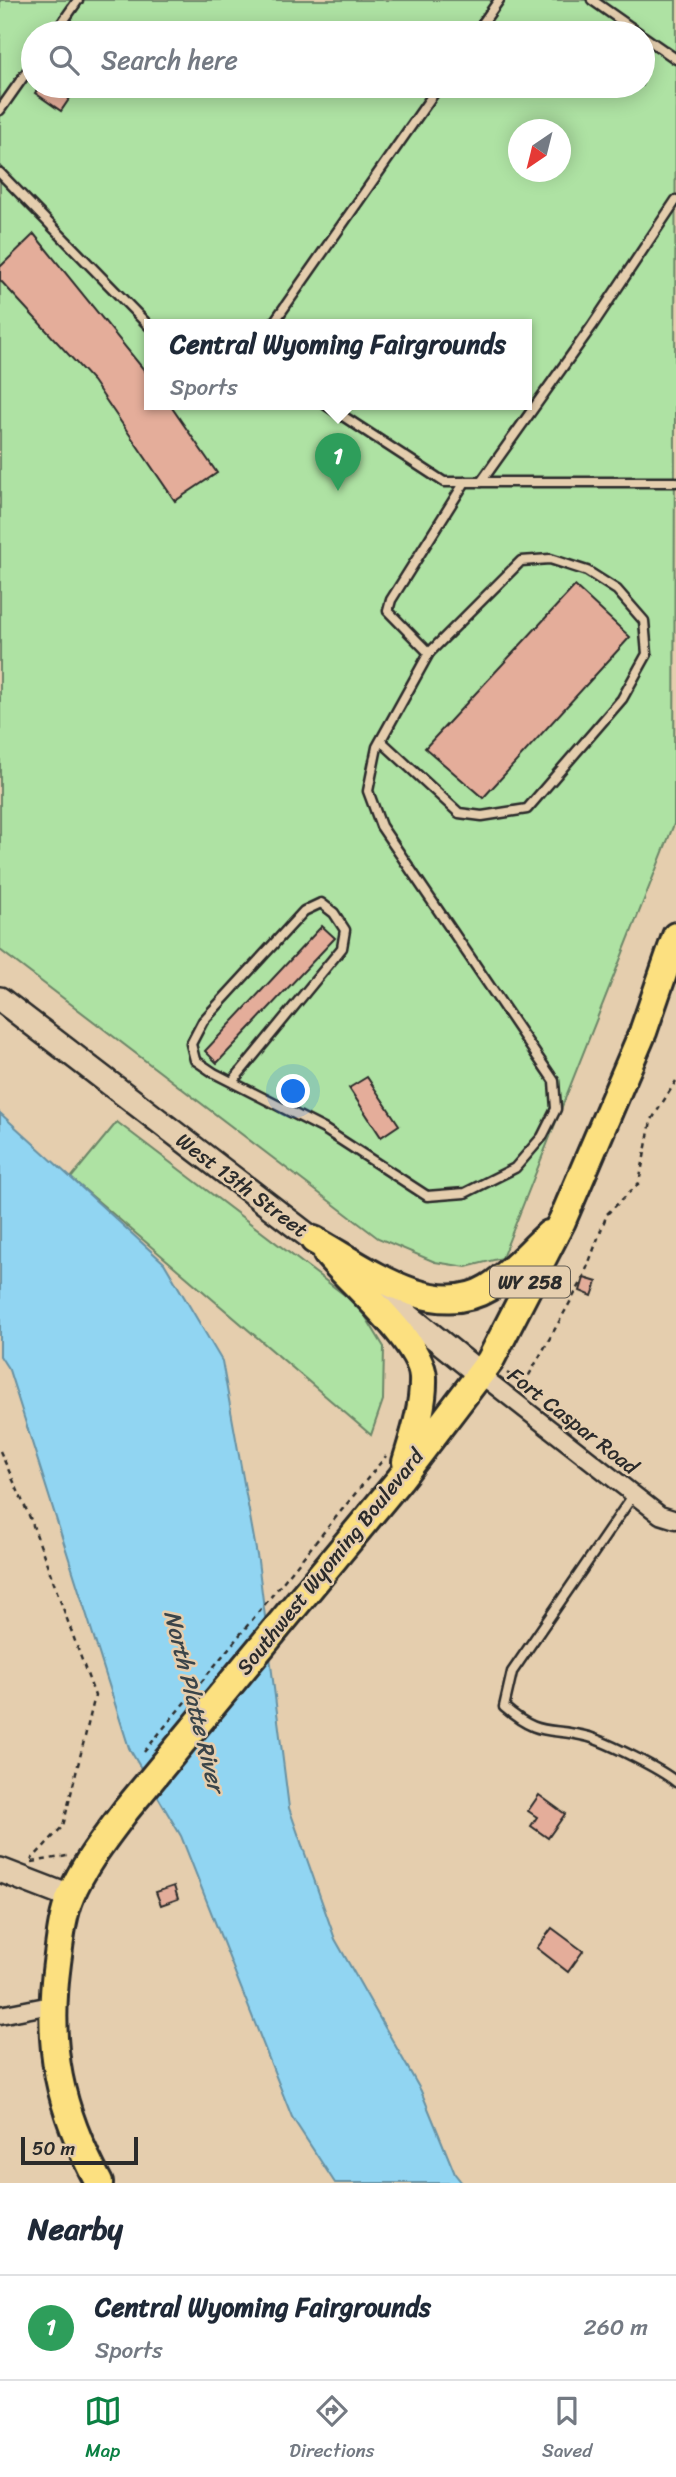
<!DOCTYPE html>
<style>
body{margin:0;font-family:Sriracha,sans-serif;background:#f2f2f3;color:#1f2937}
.compass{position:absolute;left:508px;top:119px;width:63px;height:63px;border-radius:50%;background:#fff;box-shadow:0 4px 18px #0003;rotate:215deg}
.scale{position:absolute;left:21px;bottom:18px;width:117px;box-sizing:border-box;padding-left:7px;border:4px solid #2b2b2b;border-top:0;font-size:19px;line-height:24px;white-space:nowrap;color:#2b2b2b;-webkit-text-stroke:5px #e5ceae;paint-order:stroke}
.you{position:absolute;left:294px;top:1092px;width:24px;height:24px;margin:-18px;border:5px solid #fff;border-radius:50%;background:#1a73e8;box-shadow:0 0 0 10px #1a73e833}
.badge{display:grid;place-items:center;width:46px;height:46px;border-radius:50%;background:#0b8043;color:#fff;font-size:23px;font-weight:700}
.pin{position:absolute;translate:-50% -58px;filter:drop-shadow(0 2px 4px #0008)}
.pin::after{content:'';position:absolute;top:37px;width:24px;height:21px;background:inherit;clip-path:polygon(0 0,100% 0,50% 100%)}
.popup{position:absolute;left:144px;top:319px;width:388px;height:91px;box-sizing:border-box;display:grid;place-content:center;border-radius:0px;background:#fff;filter:drop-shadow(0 2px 5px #0005);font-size:23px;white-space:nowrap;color:#747a83}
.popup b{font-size:26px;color:#1f2937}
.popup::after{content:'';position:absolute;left:50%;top:100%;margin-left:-14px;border:14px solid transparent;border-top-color:#fff}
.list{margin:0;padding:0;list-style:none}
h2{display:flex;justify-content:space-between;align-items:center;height:91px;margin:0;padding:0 28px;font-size:30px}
h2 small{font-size:23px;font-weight:400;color:#747a83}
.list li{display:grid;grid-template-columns:46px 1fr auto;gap:21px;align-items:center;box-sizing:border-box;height:105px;padding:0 28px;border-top:2px solid #e0e1e3}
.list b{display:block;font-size:26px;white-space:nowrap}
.list p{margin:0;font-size:23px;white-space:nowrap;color:#747a83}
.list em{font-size:23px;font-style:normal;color:#747a83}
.icon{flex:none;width:38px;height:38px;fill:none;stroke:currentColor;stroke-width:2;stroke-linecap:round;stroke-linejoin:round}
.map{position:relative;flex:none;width:676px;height:2183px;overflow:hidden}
.search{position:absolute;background:#fff;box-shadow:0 4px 18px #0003;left:21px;right:21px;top:21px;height:77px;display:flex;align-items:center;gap:18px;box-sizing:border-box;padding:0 24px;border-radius:38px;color:#747a83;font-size:26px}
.sheet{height:196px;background:#fff}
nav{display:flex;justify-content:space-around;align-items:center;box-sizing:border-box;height:98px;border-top:2px solid #e0e1e3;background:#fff;font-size:19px;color:#747a83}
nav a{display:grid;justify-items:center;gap:4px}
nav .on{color:#0b8043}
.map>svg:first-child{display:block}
</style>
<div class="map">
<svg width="676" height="2183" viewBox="0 0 676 2183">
<rect width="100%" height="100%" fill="#e5ceae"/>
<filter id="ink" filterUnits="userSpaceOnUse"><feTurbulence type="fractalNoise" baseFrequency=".0143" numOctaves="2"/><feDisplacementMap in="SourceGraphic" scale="14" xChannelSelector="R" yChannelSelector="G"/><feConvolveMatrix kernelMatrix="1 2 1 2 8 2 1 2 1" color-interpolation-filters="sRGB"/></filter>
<g filter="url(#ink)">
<g fill="#aee2a3" stroke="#6c8667" stroke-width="2" fill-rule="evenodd">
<path d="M 0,0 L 676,0 L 674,824 L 502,1258 L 466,1267 L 435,1262 L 378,1238 L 0,950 ZM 33,33 L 643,33 L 643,86 L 33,86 ZM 518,130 L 560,130 L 560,172 L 518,172 ZM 149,325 L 527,325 L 527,405 L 149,405 Z"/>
<path d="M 117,1122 L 359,1306 L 384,1347 L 383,1400 L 371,1435 L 71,1178 Z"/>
</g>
<path fill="#91d5f2" stroke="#6891a2" stroke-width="2" d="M 0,1113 L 164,1263 L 222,1361 L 258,1561 L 289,1808 L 335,1939 L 421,2091 L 455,2174 L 462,2183 L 335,2183 L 292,2117 L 181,1836 L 129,1748 L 9,1370 L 0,1356 Z"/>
<g fill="#e4ad9a" stroke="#2b2b2b" stroke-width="2">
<path d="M 40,86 L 78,86 L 61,111 L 35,93 Z"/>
<path d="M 34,234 L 149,376 L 149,405 L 170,405 L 217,473 L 175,501 L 93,381 L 0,280 L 0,267 Z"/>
<path d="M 575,586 L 630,637 L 483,798 L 425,748 Z"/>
<path d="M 322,926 L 335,938 L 217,1063 L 205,1051 Z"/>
<path d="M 367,1077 L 399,1125 L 381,1137 L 349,1088 Z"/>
<path d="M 584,1278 L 597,1282 L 592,1296 L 580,1291 Z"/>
<path d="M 539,1795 L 565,1814 L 548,1838 L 531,1826 L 537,1817 L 528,1811 Z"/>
<path d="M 174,1886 L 178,1899 L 161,1905 L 156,1892 Z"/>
<path d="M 552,1928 L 583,1951 L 568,1972 L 537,1948 Z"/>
</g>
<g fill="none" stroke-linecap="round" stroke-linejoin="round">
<defs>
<g id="lane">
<path d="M 592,0 L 639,33"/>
<path d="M 55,33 L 78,0"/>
<path d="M 476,33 L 499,0"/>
<path d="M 643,36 L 676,59"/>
<path d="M 0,110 L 33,63"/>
<path d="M 0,173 L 149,326"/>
<path d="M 272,325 L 439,86"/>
<path d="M 326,405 L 444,482 L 676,482"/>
<path d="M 481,482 L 592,326 L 676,200"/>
<path d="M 381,741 L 459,813 L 482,816 L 527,809 L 622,699 L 647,654 L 644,621 L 617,590 L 587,571 L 550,559 L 521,561 L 429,653"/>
<path d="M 232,1082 L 342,948 L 345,930 L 334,913 L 321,903 L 304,911 L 203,1021 L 191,1044 L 195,1060 L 214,1073 L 324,1129 L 427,1196 L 465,1193 L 515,1168 L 542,1137 L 556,1109 L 554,1081 L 381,826 L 368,791 L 377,747 L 429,653 L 388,611 L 391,600 L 465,482"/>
<path d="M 634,1494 L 512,1672 L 504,1707 C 541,1739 549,1726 589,1737 C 608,1743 661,1769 676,1782"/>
</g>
<g id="street">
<path d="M 481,1375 L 660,1515 L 676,1520"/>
<path d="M 0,2015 L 51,2005"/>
</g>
<g id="secondary">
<path d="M 0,999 L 328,1251"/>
<path d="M 365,1281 L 481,1375"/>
<path d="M 0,1870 L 70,1897"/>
</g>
<g id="primary">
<path d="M 314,1240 C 362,1266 432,1322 488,1288 C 510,1275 530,1251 549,1234"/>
<path d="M 327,1254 C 350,1282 421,1342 423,1377 C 424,1406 414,1435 406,1462"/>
<path d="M 99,2183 C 59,2109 46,2047 57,1963 C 60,1941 62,1916 71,1895 C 84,1864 106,1837 126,1810 L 400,1479 L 490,1361 L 562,1221 L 643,1032 L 676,936"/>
</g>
</defs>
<use href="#lane" stroke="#2b2b2b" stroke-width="13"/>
<use href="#street" stroke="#2b2b2b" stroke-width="21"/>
<use href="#secondary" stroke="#2b2b2b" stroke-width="28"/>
<use href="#primary" stroke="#2b2b2b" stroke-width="32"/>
<g stroke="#2b2b2b" stroke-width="2.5" stroke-dasharray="5 5" stroke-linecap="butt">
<path d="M 507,1373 L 524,1384 L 582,1281 L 607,1214 L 639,1183 L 651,1121 L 676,1081"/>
<path d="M 0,1451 L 31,1520 L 95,1696 L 63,1826 L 31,1860"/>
<path d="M 144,1752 L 386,1456"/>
<path d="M 32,1862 L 67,1856"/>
</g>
<use href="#lane" stroke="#e5ceae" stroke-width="8"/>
<use href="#street" stroke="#e5ceae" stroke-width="16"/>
<use href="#secondary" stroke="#e5ceae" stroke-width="23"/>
<use href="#primary" stroke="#fce080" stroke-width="26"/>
</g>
</g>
<g text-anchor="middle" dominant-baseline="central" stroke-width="5" stroke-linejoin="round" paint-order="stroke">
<rect fill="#e5ceae" stroke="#635c52" stroke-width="2" x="490" y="1266.5" width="80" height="31" rx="5"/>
<g font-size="19" font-weight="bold" fill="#2b2b2b">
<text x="530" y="1282">WY 258</text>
</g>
<g font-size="21" fill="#2b2b2b" stroke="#e5ceae">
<text transform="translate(242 1185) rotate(37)">West 13th Street</text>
<text transform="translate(573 1421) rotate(38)">Fort Caspar Road</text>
<text transform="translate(330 1562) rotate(-51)">Southwest Wyoming Boulevard</text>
</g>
<g font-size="23" font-style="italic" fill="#3a4449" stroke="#e5ceae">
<text transform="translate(194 1701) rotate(76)">North Platte River</text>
</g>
</g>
</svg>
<svg class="compass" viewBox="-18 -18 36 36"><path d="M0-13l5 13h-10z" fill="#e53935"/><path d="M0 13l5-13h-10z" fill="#747a83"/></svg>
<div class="scale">50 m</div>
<div class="you"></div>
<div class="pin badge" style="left:338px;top:491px;background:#2e9e5b">1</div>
<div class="popup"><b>Central Wyoming Fairgrounds</b>Sports</div>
<div class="search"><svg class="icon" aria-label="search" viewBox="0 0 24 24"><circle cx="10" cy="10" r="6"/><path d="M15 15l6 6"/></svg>Search here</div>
</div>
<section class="sheet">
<h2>Nearby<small></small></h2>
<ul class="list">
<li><span class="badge" style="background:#2e9e5b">1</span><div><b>Central Wyoming Fairgrounds</b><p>Sports</p></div><em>260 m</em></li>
</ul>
</section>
<nav>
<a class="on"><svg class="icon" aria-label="map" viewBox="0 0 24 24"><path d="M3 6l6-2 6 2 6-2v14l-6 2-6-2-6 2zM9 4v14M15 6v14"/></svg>Map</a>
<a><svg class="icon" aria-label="directions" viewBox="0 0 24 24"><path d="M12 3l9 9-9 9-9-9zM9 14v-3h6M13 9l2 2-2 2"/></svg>Directions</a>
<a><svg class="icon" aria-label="saved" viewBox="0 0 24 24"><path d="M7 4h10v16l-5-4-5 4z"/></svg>Saved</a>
</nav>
